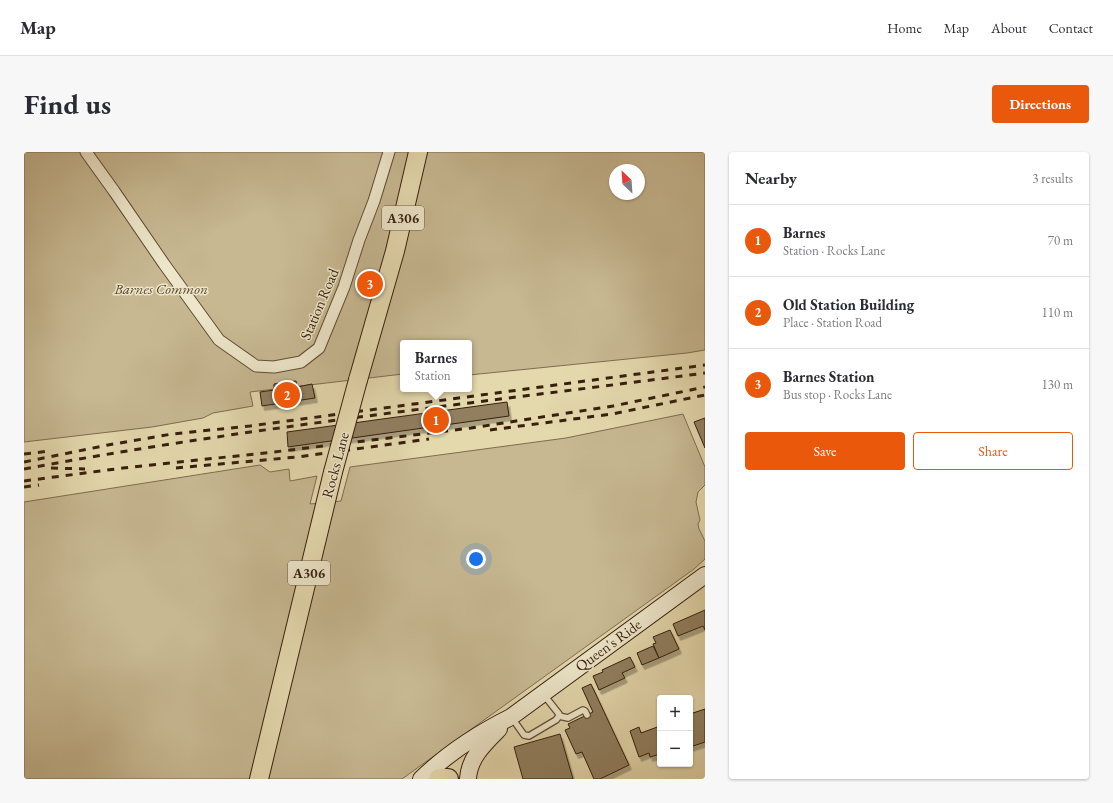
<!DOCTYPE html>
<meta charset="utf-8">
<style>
body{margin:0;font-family:"EB Garamond",serif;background:#f7f7f7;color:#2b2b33}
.controls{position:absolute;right:12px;bottom:12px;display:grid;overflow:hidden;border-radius:4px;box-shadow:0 1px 3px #0004}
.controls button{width:36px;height:36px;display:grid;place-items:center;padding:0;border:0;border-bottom:1px solid #e1e1e2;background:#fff;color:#2b2b33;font:20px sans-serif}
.compass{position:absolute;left:585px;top:12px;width:36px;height:36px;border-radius:50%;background:#fff;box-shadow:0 1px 3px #0004;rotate:335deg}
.you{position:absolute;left:452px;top:407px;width:14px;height:14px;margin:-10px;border:3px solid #fff;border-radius:50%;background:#1a73e8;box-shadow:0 0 0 6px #1a73e833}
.badge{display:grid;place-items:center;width:26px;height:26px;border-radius:50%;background:#ea580c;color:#fff;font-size:13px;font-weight:700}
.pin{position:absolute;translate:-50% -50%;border:2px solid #fff;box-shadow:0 1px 4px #0006}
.popup{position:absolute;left:376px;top:188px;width:72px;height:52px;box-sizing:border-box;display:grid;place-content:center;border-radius:4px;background:#fff;filter:drop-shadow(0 1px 3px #0005);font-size:13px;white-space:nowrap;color:#7c7c81}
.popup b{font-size:15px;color:#2b2b33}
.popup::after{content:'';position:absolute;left:50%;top:100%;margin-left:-8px;border:8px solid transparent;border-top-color:#fff}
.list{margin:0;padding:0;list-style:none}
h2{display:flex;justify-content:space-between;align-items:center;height:52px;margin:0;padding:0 16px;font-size:17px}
h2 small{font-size:13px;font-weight:400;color:#7c7c81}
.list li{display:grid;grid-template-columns:26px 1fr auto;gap:12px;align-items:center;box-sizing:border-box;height:72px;padding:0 16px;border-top:1px solid #e1e1e2}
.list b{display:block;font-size:15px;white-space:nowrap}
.list p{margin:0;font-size:13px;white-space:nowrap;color:#7c7c81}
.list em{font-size:13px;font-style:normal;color:#7c7c81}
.actions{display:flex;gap:8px;padding:12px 16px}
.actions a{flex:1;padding:9px 0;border:1px solid #ea580c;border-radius:4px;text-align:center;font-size:14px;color:#ea580c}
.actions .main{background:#ea580c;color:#fff}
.map{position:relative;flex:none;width:681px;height:627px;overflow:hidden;border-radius:4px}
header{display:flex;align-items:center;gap:24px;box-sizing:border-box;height:56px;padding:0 20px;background:#fff;border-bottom:1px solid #e1e1e2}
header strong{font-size:19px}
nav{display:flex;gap:22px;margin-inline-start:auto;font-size:14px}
.intro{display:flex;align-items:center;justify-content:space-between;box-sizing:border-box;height:96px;padding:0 24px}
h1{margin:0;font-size:28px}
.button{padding:10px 18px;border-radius:4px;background:#ea580c;color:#fff;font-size:14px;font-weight:700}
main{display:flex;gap:24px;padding:0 24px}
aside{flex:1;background:#fff;border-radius:4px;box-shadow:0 1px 3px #0004}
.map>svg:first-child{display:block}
</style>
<header>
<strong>Map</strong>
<nav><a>Home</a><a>Map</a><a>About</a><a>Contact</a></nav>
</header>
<div class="intro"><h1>Find us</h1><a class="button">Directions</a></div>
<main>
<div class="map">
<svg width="681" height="627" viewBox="0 0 681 627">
<defs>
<filter id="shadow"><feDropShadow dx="2.5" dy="4.5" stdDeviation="0" flood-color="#0004"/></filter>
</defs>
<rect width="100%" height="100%" fill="#e4d8ad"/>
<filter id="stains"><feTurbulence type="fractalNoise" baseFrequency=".005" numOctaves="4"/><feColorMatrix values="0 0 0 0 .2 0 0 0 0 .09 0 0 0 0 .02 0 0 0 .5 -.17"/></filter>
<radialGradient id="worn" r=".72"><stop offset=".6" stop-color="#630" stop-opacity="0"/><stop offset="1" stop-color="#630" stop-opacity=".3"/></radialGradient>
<g fill="#c7b892" stroke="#7f6b50" fill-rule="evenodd">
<path d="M 0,0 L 681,0 L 681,198 L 663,201 L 445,223 L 445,191 L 379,191 L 379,222 L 226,240 L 229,254 L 189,261 L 179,266 L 128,275 L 0,290 ZM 591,18 L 615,18 L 615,42 L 591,42 Z"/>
<path d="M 659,262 L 681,315 L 681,333 L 674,340 L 672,350 L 676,368 L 674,372 L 675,377 L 681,389 L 681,407 L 670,417 L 378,627 L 0,627 L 0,350 L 236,313 L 246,320 L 265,317 L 266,329 L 293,324 L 286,352 L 317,349 L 326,315 L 542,286 Z"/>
</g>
<g fill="#917f60" stroke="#371e0d" filter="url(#shadow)">
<path d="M 272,229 L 273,235 L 288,232 L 291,246 L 238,254 L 236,240 L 250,238 L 250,232 Z"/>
<path d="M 483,250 L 485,264 L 264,295 L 263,280 Z"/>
<path d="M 681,266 L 681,296 L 670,270 Z"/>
<path d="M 681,458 L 681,478 L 679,474 L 654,484 L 649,472 Z"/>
<path d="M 646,478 L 655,497 L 635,506 L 629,492 L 632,491 L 629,485 Z"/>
<path d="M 629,494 L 635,506 L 618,513 L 613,501 Z"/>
<path d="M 606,505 L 611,515 L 598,521 L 601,526 L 575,538 L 569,524 L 579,520 L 578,518 Z"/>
<path d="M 567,532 L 605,613 L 576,627 L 570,627 L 558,600 L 552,602 L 541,578 L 546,576 L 544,572 L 569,560 L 558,536 Z"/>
<path d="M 681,557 L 681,590 L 666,595 L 666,562 Z"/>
<path d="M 636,574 L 636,602 L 626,605 L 625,601 L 615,605 L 606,579 L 615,575 L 617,581 Z"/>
<path d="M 536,582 L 549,627 L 499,627 L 490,595 Z"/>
</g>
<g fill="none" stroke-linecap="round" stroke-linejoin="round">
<defs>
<g id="lane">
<path d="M 535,564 L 544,566 L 559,558 L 561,559 L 563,563"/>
<path d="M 488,566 L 500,583 L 505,584 L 532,568 L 535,564 L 535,562 L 520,543"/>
</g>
<path id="street" d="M 62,0 L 90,39 L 140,112 L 195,188 L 232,214 L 250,215 L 277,210 L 295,196 L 320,135 L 335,88 L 350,49 L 365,0"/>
<g id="secondary">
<path d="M 397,627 C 423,602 455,581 487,565 L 681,423"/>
<path d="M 444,627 C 445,606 460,592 475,577"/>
</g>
<g id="primary">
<path d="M 334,228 L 371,99 L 394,0"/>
<path d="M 235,627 L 309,320"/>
</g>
<path id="highway" d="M 415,627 L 424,627"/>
</defs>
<use href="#lane" stroke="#624c35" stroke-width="8"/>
<use href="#street" stroke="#624c35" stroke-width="13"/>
<use href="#secondary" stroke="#371e0d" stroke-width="18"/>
<use href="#primary" stroke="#371e0d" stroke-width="20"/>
<use href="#highway" stroke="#371e0d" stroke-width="22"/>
<use href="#lane" stroke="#ede6ca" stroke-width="5.5"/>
<use href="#street" stroke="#ede6ca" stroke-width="11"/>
<use href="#secondary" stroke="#ede6ca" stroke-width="16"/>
<use href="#primary" stroke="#e4d8ad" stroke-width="18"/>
<use href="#highway" stroke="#e4d8ad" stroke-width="20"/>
<g stroke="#371e0d" stroke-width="3" stroke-dasharray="7 7" stroke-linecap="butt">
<path d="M 466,278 L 588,262 L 681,243"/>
<path d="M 0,302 L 26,299"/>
<path d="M 0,310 L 84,293 L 148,282 L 226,274 L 681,213"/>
<path d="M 27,316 L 61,317"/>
<path d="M 152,316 L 273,305 L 405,287"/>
<path d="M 0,317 C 225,275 454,251 681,221"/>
<path d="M 0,329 L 99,316 L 250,300 L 447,276 L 589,254 L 681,235"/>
<path d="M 0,335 L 15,333"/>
</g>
<defs>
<path id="primary-bridge" d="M 309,320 L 334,228"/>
</defs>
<use href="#primary-bridge" stroke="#371e0d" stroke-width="20" stroke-linecap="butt"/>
<use href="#primary-bridge" stroke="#e4d8ad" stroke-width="18"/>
</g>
<g text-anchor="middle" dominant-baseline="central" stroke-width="3" stroke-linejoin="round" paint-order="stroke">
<g fill="#ede6ca" stroke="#6e5a46" stroke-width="1">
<rect x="358" y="54" width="42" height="24" rx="3"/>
<rect x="264" y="409" width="42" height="24" rx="3"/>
</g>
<g font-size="14" font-weight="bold" fill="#371e0d">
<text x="379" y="66">A306</text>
<text x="285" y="421">A306</text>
</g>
<g font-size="15" font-style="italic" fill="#5b442e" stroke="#ede6ca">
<text x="137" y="136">Barnes Common</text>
</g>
<g font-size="15" fill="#371e0d" stroke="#ede6ca">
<text transform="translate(295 152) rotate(-67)">Station Road</text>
<text transform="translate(311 313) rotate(-75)">Rocks Lane</text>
<text transform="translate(584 493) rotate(-36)">Queen's Ride</text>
</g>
</g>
<rect width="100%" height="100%" filter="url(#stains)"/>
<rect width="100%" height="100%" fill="url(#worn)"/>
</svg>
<div class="controls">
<button>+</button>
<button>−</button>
</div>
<svg class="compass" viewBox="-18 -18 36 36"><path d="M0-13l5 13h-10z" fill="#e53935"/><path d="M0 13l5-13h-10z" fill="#7c7c81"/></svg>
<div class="you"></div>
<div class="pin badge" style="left:412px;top:268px">1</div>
<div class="popup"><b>Barnes</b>Station</div>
<div class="pin badge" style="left:263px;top:243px">2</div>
<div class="pin badge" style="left:346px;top:132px">3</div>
</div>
<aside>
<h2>Nearby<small>3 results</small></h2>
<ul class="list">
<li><span class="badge">1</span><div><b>Barnes</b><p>Station · Rocks Lane</p></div><em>70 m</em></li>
<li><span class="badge">2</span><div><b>Old Station Building</b><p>Place · Station Road</p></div><em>110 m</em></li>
<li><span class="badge">3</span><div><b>Barnes Station</b><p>Bus stop · Rocks Lane</p></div><em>130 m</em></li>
</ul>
<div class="actions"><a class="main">Save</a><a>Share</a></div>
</aside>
</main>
